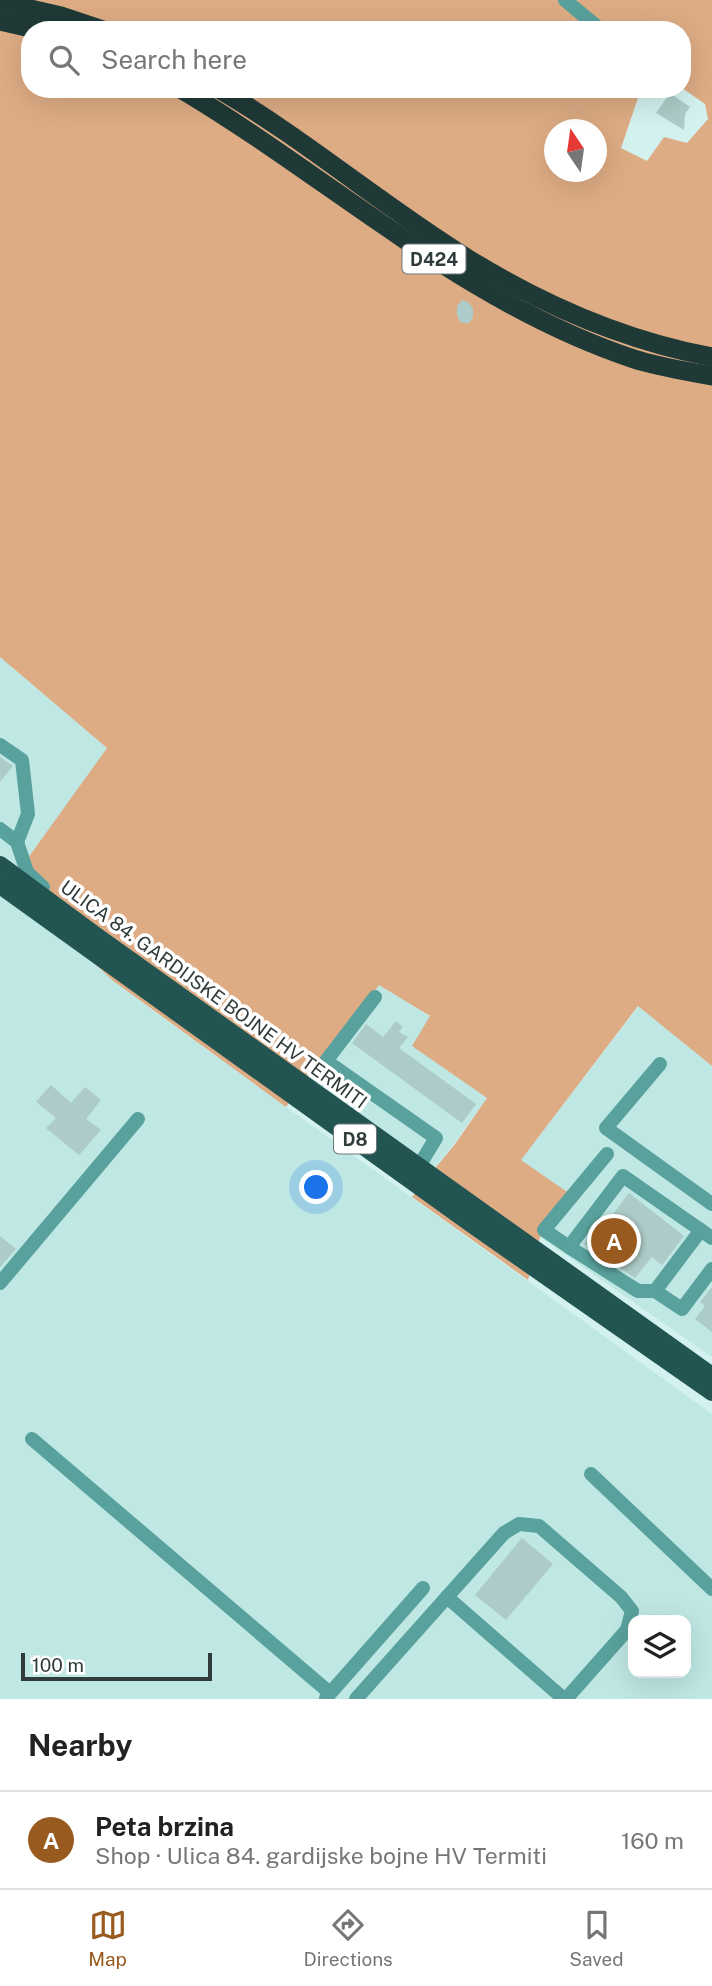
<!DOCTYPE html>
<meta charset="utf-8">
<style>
body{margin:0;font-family:"Public Sans",sans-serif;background:#f6f6f6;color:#222}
.controls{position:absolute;right:21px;bottom:21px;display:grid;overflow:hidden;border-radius:14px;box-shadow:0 7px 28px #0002}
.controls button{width:63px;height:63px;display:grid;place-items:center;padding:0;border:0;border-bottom:2px solid #e0e0e0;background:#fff;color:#222;font:35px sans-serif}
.compass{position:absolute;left:544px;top:119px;width:63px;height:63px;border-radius:50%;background:#fff;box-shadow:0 7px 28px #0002;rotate:347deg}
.scale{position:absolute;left:21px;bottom:18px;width:191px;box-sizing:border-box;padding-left:7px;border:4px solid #303c3b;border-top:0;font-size:19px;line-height:24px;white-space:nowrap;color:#303c3b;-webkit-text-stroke:5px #fff;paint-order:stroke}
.you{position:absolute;left:317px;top:1188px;width:24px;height:24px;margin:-18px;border:5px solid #fff;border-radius:50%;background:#1a73e8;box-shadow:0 0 0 10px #1a73e833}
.badge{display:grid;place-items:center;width:46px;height:46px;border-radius:50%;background:#985a1f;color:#fff;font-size:23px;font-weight:700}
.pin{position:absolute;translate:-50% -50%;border:4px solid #fff;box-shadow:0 2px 7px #0006}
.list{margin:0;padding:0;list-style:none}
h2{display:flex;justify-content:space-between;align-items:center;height:91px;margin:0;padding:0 28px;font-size:30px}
h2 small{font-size:23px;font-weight:400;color:#767676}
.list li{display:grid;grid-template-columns:46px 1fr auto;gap:21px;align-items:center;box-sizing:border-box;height:98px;padding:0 28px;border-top:2px solid #e0e0e0}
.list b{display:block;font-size:26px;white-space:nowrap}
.list p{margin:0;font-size:23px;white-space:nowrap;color:#767676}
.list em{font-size:23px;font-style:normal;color:#767676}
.icon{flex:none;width:38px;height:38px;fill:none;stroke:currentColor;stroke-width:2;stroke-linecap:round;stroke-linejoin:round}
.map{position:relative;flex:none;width:712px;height:1699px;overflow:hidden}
.search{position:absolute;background:#fff;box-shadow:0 7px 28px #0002;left:21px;right:21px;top:21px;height:77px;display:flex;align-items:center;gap:18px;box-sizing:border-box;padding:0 24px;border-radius:28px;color:#767676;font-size:26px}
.sheet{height:189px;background:#fff}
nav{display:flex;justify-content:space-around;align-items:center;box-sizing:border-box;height:98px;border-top:2px solid #e0e0e0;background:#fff;font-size:19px;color:#767676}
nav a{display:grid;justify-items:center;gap:4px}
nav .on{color:#985a1f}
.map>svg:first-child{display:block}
</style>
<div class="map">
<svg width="712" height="1699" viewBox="0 0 712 1699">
<rect width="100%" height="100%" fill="#d3f2ef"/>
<g fill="#bfe7e4" fill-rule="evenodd">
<path d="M 0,657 L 107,748 L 10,884 L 112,980 L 164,1019 L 712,1414 L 712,1699 L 0,1699 L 0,877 L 2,878 L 0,875 ZM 633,1620 L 686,1620 L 686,1673 L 633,1673 Z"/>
<path d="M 379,984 L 430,1017 L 412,1046 L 487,1098 L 435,1169 L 307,1079 Z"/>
<path d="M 639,1006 L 712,1066 L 712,1357 L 540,1237 L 569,1194 L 520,1161 Z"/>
</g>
<path fill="#ddac84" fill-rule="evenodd" d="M 0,0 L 712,0 L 712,1066 L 638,1006 L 521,1160 L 570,1194 L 540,1237 L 528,1280 L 412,1197 L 455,1144 L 487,1098 L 412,1046 L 430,1016 L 379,985 L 286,1107 L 112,980 L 10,883 L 107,748 L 0,657 ZM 30,30 L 682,30 L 682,88 L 705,104 L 708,119 L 687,143 L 664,137 L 647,161 L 621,148 L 641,89 L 30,89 ZM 554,130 L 596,130 L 596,172 L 554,172 Z"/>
<g fill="#adcbc8">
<path d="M 670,93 L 690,107 L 685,114 L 684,130 L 656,113 Z"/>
<path d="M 462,300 L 468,302 L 473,308 L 473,317 L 469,323 L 461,323 L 457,315 L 457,306 Z"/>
<path d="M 0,757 L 13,766 L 0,782 Z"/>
<path d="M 396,1021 L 403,1027 L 399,1032 L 408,1037 L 399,1048 L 476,1104 L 462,1123 L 352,1043 L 366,1024 L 383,1037 Z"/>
<path d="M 51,1085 L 71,1103 L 85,1087 L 101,1100 L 86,1119 L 101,1130 L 79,1155 L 46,1128 L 56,1118 L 36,1102 Z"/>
<path d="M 629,1193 L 684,1236 L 662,1265 L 652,1257 L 635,1278 L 584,1244 L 605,1215 L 610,1218 Z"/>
<path d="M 0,1236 L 16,1249 L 0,1267 Z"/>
<path d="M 712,1287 L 712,1332 L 695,1319 L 705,1306 L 700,1302 Z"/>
<path d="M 522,1538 L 553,1564 L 506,1620 L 475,1595 Z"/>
</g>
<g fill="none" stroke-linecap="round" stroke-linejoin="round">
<g stroke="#59a19c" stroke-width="14">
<path d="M 565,0 L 601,30"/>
<path d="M 0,745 L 22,760 L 28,814 L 17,842"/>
<path d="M 0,829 L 17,842 L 27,872 L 43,887"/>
<path d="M 375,997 L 326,1061 L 436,1138 L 419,1166"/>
<path d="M 660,1064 L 606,1128 L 712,1204"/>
<path d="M 701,1230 L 655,1291 L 682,1309 L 712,1269"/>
<path d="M 569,1247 L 544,1230 L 607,1154"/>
<path d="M 0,1283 L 138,1119"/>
<path d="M 655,1291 L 638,1291 L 569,1247 L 623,1176 L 712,1238"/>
<path d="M 32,1439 L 330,1693"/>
<path d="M 591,1474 L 712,1589"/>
<path d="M 447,1597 L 564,1699"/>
<path d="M 326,1698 L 423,1588"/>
<path d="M 356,1699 L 504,1533 L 519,1524 L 539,1526 L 621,1597 L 632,1611 L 627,1630 L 566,1699"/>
</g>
<g stroke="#225552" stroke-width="18">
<path d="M 0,865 L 96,936 L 712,1376"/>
<path d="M 0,885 L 469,1222 L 712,1392"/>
</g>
<g stroke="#1f3937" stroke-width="19">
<path d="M 0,2 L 61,16 L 103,30"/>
<path d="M 0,21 L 39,30"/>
<path d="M 181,89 C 332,179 465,303 634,359 C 659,367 686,371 712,376"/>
<path d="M 219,89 C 306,140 384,207 470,260 C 545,306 626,341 712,357"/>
</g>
</g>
<g text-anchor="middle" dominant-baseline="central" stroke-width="7" stroke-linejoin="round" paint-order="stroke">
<g fill="#fff" stroke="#6e7676" stroke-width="2">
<rect x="402.5" y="244.5" width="63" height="29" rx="5"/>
<rect x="334" y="1124.5" width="42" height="29" rx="5"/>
</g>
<g font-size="18" font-weight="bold" fill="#303c3b">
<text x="434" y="259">D424</text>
<text x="355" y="1139">D8</text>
</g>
<g font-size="19" fill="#303c3b" stroke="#fff">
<text transform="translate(214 994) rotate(36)">ULICA 84. GARDIJSKE BOJNE HV TERMITI</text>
</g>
</g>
</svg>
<div class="controls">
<button><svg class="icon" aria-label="layers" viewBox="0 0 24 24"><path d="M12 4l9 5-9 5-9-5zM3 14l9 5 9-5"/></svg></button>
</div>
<svg class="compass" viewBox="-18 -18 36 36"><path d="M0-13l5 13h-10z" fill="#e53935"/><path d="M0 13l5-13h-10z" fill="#767676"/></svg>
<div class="scale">100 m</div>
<div class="you"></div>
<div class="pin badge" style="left:614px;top:1241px">A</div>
<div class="search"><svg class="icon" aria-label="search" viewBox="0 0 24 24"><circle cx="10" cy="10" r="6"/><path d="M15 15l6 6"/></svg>Search here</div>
</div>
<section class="sheet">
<h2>Nearby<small></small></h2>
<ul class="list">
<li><span class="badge">A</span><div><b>Peta brzina</b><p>Shop · Ulica 84. gardijske bojne HV Termiti</p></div><em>160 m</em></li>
</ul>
</section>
<nav>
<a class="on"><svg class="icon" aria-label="map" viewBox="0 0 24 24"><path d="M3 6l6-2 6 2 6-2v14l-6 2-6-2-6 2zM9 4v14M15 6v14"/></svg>Map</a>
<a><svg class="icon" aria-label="directions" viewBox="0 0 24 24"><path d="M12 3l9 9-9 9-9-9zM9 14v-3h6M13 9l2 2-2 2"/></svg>Directions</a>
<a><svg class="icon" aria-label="saved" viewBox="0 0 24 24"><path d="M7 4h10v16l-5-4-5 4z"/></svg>Saved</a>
</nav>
